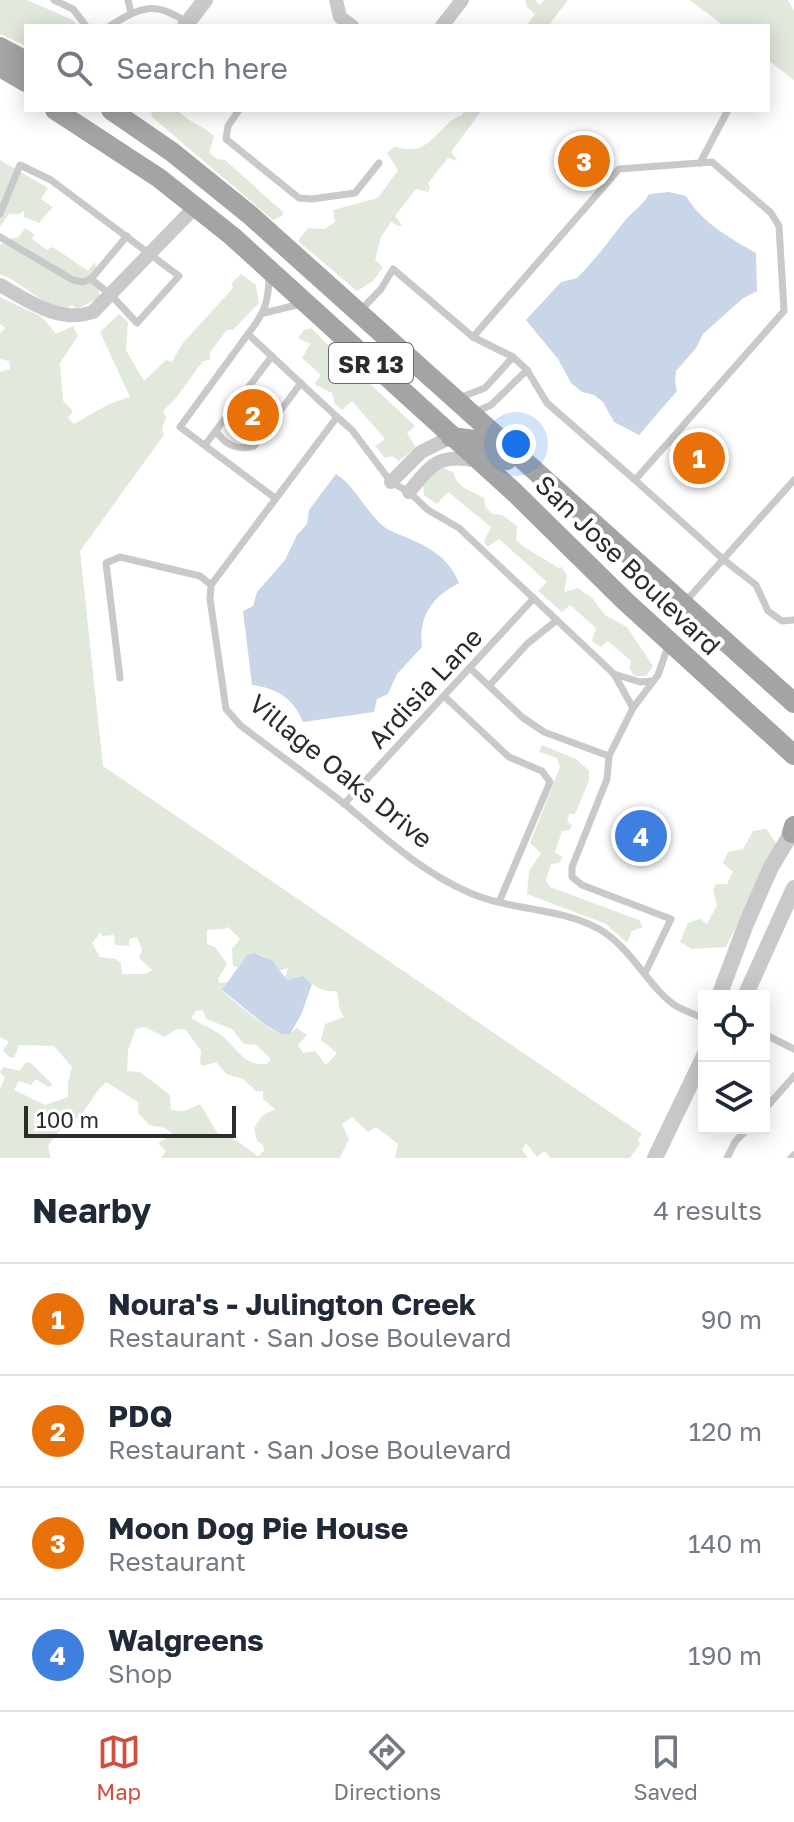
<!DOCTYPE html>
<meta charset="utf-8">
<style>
body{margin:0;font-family:"Golos Text",sans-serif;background:#f6f6f7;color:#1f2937}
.controls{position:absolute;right:24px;bottom:24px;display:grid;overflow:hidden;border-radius:0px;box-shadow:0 4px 20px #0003}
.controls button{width:72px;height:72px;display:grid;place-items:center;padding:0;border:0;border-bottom:2px solid #e0e1e3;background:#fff;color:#1f2937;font:40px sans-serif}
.scale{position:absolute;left:24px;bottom:20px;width:212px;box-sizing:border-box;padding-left:8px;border:4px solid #2c2c2c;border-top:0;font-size:22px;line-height:28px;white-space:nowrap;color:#2c2c2c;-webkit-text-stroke:6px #fff;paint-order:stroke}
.you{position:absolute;left:516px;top:444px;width:28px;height:28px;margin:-20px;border:6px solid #fff;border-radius:50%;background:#1a73e8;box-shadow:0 0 0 12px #1a73e833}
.badge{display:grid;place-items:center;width:52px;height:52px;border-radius:50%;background:#d44c3d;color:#fff;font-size:26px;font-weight:700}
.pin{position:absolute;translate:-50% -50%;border:4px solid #fff;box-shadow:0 2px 8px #0006}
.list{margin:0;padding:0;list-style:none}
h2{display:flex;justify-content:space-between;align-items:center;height:104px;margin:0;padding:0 32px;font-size:34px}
h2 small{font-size:26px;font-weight:400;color:#747a83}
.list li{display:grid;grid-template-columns:52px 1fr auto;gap:24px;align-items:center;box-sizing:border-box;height:112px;padding:0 32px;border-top:2px solid #e0e1e3}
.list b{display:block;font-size:30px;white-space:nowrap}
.list p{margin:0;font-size:26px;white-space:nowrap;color:#747a83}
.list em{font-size:26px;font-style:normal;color:#747a83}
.icon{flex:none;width:44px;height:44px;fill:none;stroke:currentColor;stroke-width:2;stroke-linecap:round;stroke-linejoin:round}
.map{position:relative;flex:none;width:794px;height:1158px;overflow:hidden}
.search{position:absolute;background:#fff;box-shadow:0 4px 20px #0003;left:24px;right:24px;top:24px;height:88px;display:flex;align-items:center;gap:20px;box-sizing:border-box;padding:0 28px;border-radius:0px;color:#747a83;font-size:30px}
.sheet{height:552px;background:#fff}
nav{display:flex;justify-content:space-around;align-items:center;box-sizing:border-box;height:112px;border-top:2px solid #e0e1e3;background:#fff;font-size:22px;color:#747a83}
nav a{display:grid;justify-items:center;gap:4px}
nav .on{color:#d44c3d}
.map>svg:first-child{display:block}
</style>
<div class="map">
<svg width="794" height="1158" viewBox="0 0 794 1158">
<rect width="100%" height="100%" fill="#fff"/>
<g fill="#e0e9db" fill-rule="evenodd">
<path d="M 0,0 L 27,0 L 73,20 L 78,26 L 26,26 L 26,46 L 0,34 Z"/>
<path d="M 525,0 L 535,0 L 540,5 L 544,0 L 568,0 L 548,26 L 526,26 L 535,14 L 527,7 Z"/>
<path d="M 690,0 L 788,0 L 794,11 L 794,80 L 768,60 L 768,26 L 724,26 Z"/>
<path d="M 151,110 L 177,110 C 188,122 202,125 214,136 L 209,153 L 217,159 L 225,160 L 283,212 L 282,216 L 273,220 L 152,117 Z"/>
<path d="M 465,110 L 482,110 L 451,152 L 458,161 L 448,158 L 428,183 L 430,187 L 428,192 L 416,189 L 395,216 L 402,225 L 399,226 L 391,222 L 381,237 L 375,260 L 383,267 L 373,281 L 357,291 L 298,241 L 308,228 L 324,229 L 335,222 L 333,210 L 378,198 L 398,170 L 387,153 L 394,147 C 400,148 409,150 414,149 C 434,146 443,121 462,115 Z"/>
<path d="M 0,160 L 48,188 L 41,199 L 53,207 L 39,223 L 24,217 L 24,211 L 19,214 L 9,214 L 0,227 Z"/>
<path d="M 25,228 L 34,234 L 32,239 L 47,250 L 51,247 L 56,249 L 88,271 L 95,262 L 96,268 L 90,275 L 99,287 L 99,298 L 77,309 L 72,305 L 64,310 C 40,303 23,283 0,274 L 0,245 L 8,239 L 19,237 Z"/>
<path d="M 241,274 L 256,285 L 259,303 L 233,330 L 227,330 L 210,352 L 210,360 L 203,361 L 176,398 L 163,411 L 166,417 L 162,429 L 164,435 L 80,551 L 103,766 L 642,1134 L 638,1140 L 640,1144 L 630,1158 L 551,1158 L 544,1151 L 537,1157 L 526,1143 L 522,1150 L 528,1158 L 395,1158 L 398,1144 L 376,1127 L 368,1132 L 352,1117 L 342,1124 L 349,1139 L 340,1158 L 161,1158 L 166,1151 L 158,1143 L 173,1134 L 165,1128 L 149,1125 L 138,1113 L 138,1102 L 106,1082 C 92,1094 89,1109 75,1120 L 60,1111 L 51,1115 L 52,1121 L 64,1124 L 48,1146 L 51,1158 L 0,1158 L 0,1088 L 5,1078 L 0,1072 L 4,1067 L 20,1071 L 25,1063 L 30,1062 L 53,1085 L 48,1087 L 36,1079 L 31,1085 L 19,1081 L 14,1090 L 45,1105 L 68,1097 L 68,1083 L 72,1067 L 54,1046 L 19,1045 L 14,1058 L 9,1057 L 3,1050 L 9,1042 L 0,1037 L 0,372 L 10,369 L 9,361 L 0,359 L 0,333 L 5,328 L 0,324 L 0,297 L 42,317 L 56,334 L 73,326 L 78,336 L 60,363 L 63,401 L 73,411 L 68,418 L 74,424 L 109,404 L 130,397 L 100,332 L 119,314 L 128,322 L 126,350 L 144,381 L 166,360 L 172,362 L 182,344 L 233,288 L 232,283 ZM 228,927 L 240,939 L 232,949 L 233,966 L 238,967 L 247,955 C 262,951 271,958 278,971 L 288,968 L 285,978 L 287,980 L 303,976 C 313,986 323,993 337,991 L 340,1011 L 344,1017 L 325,1024 L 321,1040 L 337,1053 L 326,1065 L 315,1051 L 303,1053 L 298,1045 L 307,1035 L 297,1028 C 293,1031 290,1034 286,1035 C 272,1036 234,1000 222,991 L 228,982 L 220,983 L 218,979 L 227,964 L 215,947 L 207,944 L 207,930 L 224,929 ZM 101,932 L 102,936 L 114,935 L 115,945 L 129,946 L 129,939 L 137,937 L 142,949 L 139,958 L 152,970 L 145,974 L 122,974 L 121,963 L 116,959 L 100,957 L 92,943 ZM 203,1010 L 206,1019 L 232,1029 L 244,1044 L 256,1045 L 271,1059 L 267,1064 C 243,1067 236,1046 220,1034 C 211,1028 200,1023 191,1018 L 196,1011 ZM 145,1027 L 164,1037 L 177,1029 L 186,1030 L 201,1051 L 200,1063 L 203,1066 L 216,1062 L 226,1074 L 243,1079 L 257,1092 L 263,1091 L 263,1099 L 275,1109 L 262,1116 L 254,1128 L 257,1141 L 263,1145 L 264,1151 L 258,1156 L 231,1137 L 220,1137 L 200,1104 L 184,1111 L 171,1110 L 170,1095 L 140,1072 L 127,1071 L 128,1050 L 136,1029 Z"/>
<path d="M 311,328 L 343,360 L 342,373 L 360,383 L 366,380 L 415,426 L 407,433 L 416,448 L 399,461 L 392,456 L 385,458 L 375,446 L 385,439 L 352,401 L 342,410 L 335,404 L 332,393 L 314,384 L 321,375 L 302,358 L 310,344 L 298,338 L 304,330 Z"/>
<path d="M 440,466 L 454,473 C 456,488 473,491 484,498 L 486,508 L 493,514 L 502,515 L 517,526 L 516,540 C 529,552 543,557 558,568 L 562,567 L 567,576 L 564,592 L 578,588 L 592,598 L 605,615 L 627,627 L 653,666 L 646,676 L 634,676 L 629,667 L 631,661 L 608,641 L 601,647 L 592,641 L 596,628 L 570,605 L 562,612 L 538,591 L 547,582 L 499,539 L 487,547 L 484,541 L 491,527 L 448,492 L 437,504 L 424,495 L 423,484 Z"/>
<path d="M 542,745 L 576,759 L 589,771 L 589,781 L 575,814 L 569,814 L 567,822 L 572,825 L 570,830 L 562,831 L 555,852 L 562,857 L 560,863 L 551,864 L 546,880 L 550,887 L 639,920 L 643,927 L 632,931 L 627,943 L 606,924 L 527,894 L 529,871 L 541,853 L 530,843 L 560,767 L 557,758 L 539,752 Z"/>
<path d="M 766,829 L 777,844 L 726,947 L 692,949 L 680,942 L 688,923 L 700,919 L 707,924 L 717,905 L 713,890 L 716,884 L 727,884 L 733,872 L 723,863 L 728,852 L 743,849 L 753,831 Z"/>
</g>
<g fill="#c8d6e7">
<path d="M 669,192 L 686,196 C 701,222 730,238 756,253 L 757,291 L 742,299 L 703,334 L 696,348 L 676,371 L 675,382 L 677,391 L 639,435 L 614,422 L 603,402 L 594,395 L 582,392 L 571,383 L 558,359 L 526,320 L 561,282 L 577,278 C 594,261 608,242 623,223 C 631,212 642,207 649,194 Z"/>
<path d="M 336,474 C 354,485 365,510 382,525 C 387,530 392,531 398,534 C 425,545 448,555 459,583 C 432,597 418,617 422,647 L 397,674 L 388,694 L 377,699 L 374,712 L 303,722 C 294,699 277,688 252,685 L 243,611 L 253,606 L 257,592 L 285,560 L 297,535 L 307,524 L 309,510 Z"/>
<path d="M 254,953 L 272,960 L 287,980 L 303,976 L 312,984 L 301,1015 L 290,1034 L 282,1035 L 264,1024 L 222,990 L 247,955 Z"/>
</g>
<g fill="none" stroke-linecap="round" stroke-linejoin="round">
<g stroke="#c9c9c9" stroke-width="7">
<path d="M 54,0 L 73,9 L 86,26"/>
<path d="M 128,0 L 131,13"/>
<path d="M 110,26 C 140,7 156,0 187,23"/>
<path d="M 239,110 L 228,126 L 226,139 L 299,198 L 312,199 L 355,193 L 379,163"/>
<path d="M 712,162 L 771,213 L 779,226 L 784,311 L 635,480 L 547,403 L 527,370 L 513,357 L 473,337 L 619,169 Z"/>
<path d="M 700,163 L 728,110"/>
<path d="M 0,214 L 20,165 L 51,180 L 179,276 L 137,323 L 111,295 L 91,279"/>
<path d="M 0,237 L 73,280 L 83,282 L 91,279 L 127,236"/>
<path d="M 361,310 L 381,289 L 393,269 L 473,337"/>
<path d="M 264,313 L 301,304"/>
<path d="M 248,334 C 265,312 269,302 269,274"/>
<path d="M 459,398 L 485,388 L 513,357"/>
<path d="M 473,413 L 491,405 L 527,370"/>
<path d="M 216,431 C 225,445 238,451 254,446 L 301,383"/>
<path d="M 205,445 L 272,356"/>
<path d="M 635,480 L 724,560 L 756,585 L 768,611 L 782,621 L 794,620"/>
<path d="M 275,498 L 180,427 L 248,334 L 337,417"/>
<path d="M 686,601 L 794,480"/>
<path d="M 470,668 L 522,717 L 544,732 L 609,756"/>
<path d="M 614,674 L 640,682 L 653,681"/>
<path d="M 120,678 L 106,563 L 120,557 L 200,576 L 211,585"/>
<path d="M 489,686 L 527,644 L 557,620"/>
<path d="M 444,696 L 509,757 L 542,771 L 550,782 L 499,902"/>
<path d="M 633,708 L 614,674 L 459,528 L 428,510 L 409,492 L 391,482 L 352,430 L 337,417 L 211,585 L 210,599 L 226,709 L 240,725 C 275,752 312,778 347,806 C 386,839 422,872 470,893 C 512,911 559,907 599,929 C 631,947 649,988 676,1006 C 685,1011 695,1014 704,1019"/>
<path d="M 344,804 L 534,598"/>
<path d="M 645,973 L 671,919 L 582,885 L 572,877 L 572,867 L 607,779 L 609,756 L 633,708 L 658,675 L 666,652"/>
<path d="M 764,1034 L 794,1049"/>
<path d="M 764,1110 L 794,1076"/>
<path d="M 727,1158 L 735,1142 L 748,1128"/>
<path d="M 791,1158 L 794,1155"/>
</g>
<g stroke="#c9c9c9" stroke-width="14">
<path d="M 336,0 L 340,17 L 352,26"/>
<path d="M 442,26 L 462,0"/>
<path d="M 0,285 C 29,301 59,324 93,312 L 196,206"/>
<path d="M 391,482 L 421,452 L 451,437"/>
<path d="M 409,492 C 432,464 439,453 477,461"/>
</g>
<g stroke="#c9c9c9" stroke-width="16">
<path d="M 185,26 L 205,0"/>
<path d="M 719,996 L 746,924 L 771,867 L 794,829"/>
<path d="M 745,996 L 794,888"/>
<path d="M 655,1158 L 704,1056"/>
</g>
<g stroke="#a4a4a4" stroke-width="20">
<path d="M 0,47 L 26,61"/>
<path d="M 0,67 L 26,82"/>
<path d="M 55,110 L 159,178 L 232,236 L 513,491 L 625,601 L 794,755"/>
<path d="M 111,110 L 172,152 L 250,215 L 794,703"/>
<path d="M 451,437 L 475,440 L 507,460"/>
<path d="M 792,833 L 794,826"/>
</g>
</g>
<g text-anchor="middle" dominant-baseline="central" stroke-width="8" stroke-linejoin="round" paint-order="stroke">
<rect fill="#fff" stroke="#6b6b6b" stroke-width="2" x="329" y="343" width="84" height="40" rx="6"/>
<g font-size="24" font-weight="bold" fill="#2c2c2c">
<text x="371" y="363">SR 13</text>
</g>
<g font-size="26" fill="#2c2c2c" stroke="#fff">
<text transform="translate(628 565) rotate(44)">San Jose Boulevard</text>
<text transform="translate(425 688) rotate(-47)">Ardisia Lane</text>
<text transform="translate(341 771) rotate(39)">Village Oaks Drive</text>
</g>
</g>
</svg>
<div class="controls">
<button><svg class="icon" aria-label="locate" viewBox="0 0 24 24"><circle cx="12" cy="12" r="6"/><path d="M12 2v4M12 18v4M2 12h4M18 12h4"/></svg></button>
<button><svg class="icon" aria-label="layers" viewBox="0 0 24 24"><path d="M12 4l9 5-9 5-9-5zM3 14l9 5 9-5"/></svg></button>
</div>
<div class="scale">100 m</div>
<div class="you"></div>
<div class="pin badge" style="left:699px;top:458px;background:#e8710a">1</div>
<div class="pin badge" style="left:253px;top:415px;background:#e8710a">2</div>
<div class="pin badge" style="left:584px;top:161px;background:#e8710a">3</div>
<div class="pin badge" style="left:641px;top:836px;background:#3f7fe0">4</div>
<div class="search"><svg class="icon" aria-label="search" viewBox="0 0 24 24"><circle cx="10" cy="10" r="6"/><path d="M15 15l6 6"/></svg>Search here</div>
</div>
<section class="sheet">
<h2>Nearby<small>4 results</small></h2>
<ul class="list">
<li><span class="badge" style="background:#e8710a">1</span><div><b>Noura's - Julington Creek</b><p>Restaurant · San Jose Boulevard</p></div><em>90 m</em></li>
<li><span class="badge" style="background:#e8710a">2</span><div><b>PDQ</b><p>Restaurant · San Jose Boulevard</p></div><em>120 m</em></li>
<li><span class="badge" style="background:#e8710a">3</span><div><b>Moon Dog Pie House</b><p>Restaurant</p></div><em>140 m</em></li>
<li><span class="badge" style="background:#3f7fe0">4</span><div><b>Walgreens</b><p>Shop</p></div><em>190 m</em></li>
</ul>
</section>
<nav>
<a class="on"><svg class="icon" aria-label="map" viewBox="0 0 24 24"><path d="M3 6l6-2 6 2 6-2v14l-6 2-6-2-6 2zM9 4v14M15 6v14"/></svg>Map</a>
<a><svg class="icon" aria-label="directions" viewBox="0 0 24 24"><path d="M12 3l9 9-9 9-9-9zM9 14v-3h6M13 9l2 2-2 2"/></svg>Directions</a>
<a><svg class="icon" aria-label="saved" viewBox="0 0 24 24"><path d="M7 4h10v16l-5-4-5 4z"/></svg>Saved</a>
</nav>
